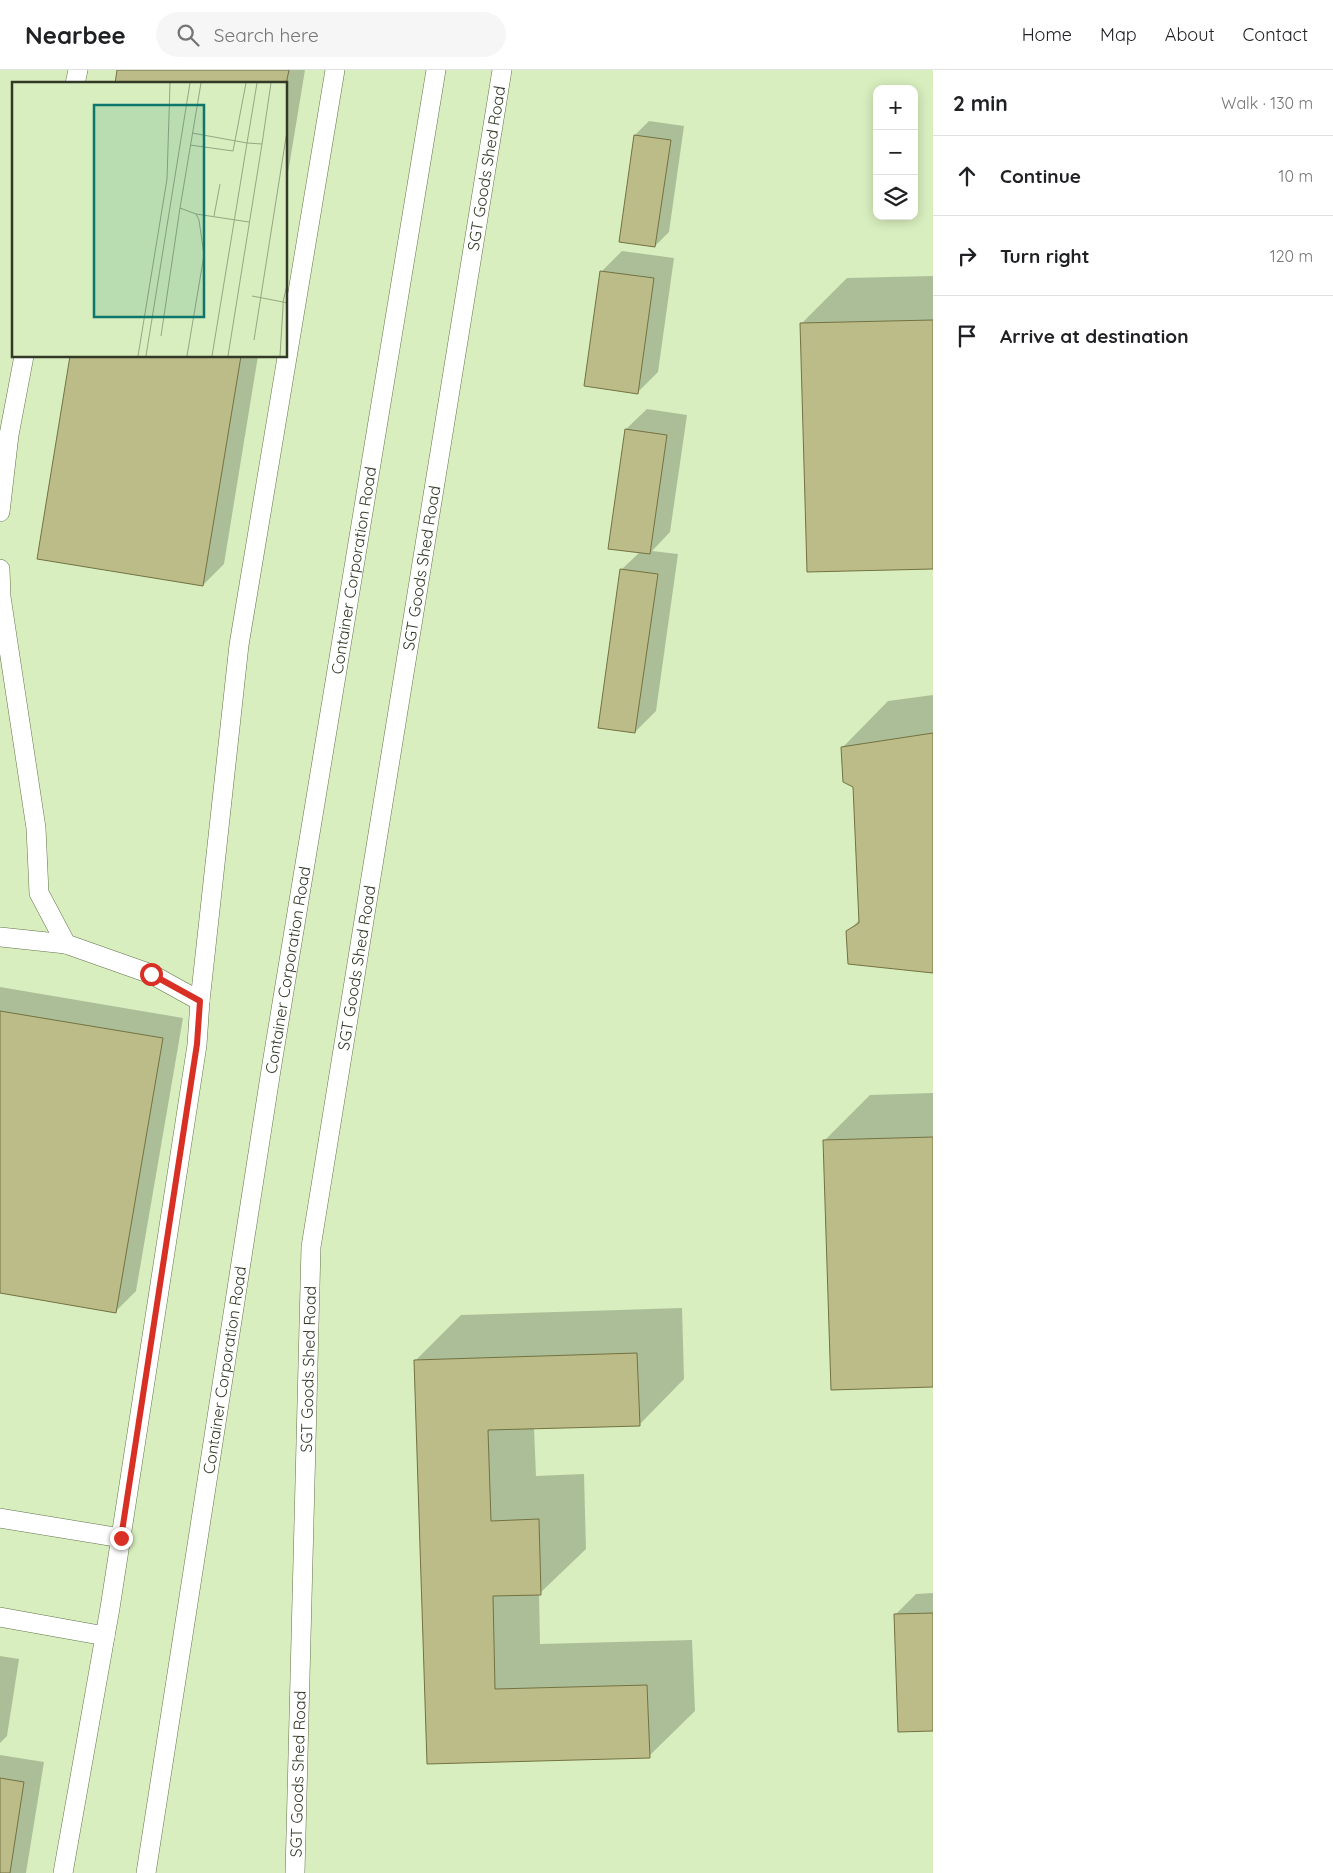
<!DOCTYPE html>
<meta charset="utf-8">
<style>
body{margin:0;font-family:Quicksand,sans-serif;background:#f6f6f6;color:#202124}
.controls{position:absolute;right:15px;top:15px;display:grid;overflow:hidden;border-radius:10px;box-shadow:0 2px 12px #0003}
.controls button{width:45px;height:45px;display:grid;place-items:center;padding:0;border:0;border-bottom:1px solid #e0e0e0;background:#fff;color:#202124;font:25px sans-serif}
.stop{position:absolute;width:15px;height:15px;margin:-11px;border:4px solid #d93025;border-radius:50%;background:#fff}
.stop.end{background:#d93025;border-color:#fff;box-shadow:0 1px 5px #0008}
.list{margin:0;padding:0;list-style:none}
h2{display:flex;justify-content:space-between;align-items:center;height:65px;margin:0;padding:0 20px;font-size:21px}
h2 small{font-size:16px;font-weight:400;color:#757577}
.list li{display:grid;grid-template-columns:32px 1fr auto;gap:15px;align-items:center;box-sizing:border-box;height:80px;padding:0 20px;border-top:1px solid #e0e0e0}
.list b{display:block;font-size:19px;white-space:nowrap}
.list em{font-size:16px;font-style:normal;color:#757577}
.icon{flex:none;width:28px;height:28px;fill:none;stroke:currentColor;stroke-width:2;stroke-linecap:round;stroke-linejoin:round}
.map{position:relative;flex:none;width:933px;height:1803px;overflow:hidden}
header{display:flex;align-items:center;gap:30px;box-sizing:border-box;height:70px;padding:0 25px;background:#fff;border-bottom:1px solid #e0e0e0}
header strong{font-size:24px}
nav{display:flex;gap:28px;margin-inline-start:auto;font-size:18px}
.search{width:350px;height:45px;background:#f6f6f6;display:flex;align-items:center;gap:12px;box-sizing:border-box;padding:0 18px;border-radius:28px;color:#757577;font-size:19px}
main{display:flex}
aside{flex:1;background:#fff}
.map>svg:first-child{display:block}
</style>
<header>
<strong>Nearbee</strong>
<div class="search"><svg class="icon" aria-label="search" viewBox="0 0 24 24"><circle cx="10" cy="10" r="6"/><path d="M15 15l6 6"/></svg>Search here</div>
<nav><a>Home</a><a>Map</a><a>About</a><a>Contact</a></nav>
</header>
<main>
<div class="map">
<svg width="933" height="1803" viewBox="0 0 933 1803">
<rect width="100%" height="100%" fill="#d8eebe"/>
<g fill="#0003">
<path d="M 119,0 L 305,0 L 286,115 L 286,14 L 116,14 Z"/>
<path d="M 649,51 L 684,56 L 669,162 L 655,176 L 620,171 L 635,65 Z"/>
<path d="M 622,181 L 674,188 L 658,302 L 638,322 L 602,201 Z"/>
<path d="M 933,206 L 933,498 L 808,501 L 801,254 L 847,208 Z"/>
<path d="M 72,286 L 258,286 L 224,494 L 203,515 Z"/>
<path d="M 647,339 L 687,345 L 670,462 L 652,481 L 678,484 L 656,641 L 635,662 L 621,500 L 640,482 L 626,359 Z"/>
<path d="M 933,625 L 933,902 L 928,902 L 848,862 L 860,849 L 855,717 L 843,677 L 888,631 Z"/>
<path d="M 0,917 L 183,948 L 136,1221 L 115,1242 L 0,1222 Z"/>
<path d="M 933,1023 L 933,1316 L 832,1319 L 824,1071 L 870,1025 Z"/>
<path d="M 682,1238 L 684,1309 L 639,1355 L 534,1358 L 536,1406 L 584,1404 L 586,1479 L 539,1524 L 540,1574 L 692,1570 L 695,1641 L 649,1686 L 428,1693 L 416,1290 L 461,1245 Z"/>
<path d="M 933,1523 L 933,1660 L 899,1661 L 895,1545 L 916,1524 Z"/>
<path d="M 0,1586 L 19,1589 L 7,1666 L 0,1673 Z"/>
<path d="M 0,1685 L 44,1692 L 26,1803 L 0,1803 Z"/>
</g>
<g fill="#bcbc88" stroke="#737242">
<path d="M 117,0 L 289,0 L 286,14 L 115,14 Z"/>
<path d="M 634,65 L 671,70 L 655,177 L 619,172 Z"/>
<path d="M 600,201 L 654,208 L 638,324 L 584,316 Z"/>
<path d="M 933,250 L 933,499 L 807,502 L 800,253 Z"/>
<path d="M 70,286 L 241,286 L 203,516 L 37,489 Z"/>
<path d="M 625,359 L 667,365 L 650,484 L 608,479 Z"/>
<path d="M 620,499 L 658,504 L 635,663 L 598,658 Z"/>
<path d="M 933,663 L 933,903 L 848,894 L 846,861 L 859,853 L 853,717 L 843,712 L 841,677 Z"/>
<path d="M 0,941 L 163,968 L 116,1243 L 0,1223 Z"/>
<path d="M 933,1067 L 933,1317 L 831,1320 L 823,1070 Z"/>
<path d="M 637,1283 L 640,1356 L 488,1360 L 491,1451 L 539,1449 L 541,1525 L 493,1526 L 495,1619 L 647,1615 L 650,1688 L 427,1694 L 414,1290 Z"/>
<path d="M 933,1543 L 933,1661 L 898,1662 L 894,1544 Z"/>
<path d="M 0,1708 L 24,1712 L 10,1803 L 0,1803 Z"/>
</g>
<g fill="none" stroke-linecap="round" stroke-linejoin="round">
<defs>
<g id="service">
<path d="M 75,14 L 78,0"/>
<path d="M 0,442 L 9,365 L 24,286"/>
<path d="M 0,499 L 1,527 L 36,758 L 39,823 L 66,874 L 151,904 L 200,931 L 197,975 L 110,1538 L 63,1803"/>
<path d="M 0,867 L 66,874"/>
<path d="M 200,931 L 239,575 L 335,0"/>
<path d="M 0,1448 L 121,1468"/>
<path d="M 0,1547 L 105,1566"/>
<path id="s1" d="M 146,1803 L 271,1000 L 436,0"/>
<path id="s2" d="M 295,1803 L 311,1177 L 502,0"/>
</g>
</defs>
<use href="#service" stroke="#617448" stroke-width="20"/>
<use href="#service" stroke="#fff" stroke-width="19"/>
</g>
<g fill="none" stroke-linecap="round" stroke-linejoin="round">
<path stroke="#d93025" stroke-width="6" d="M 121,1468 L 197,974 L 200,931 L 151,904"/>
</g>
<g text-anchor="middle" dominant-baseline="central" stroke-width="4" stroke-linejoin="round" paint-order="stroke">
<g font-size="16" fill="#323a27" stroke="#fff">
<text stroke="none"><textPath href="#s2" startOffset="1719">SGT Goods Shed Road</textPath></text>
<text stroke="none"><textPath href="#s2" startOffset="1314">SGT Goods Shed Road</textPath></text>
<text stroke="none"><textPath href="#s1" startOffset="1319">Container Corporation Road</textPath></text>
<text stroke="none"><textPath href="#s2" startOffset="909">SGT Goods Shed Road</textPath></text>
<text stroke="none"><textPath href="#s1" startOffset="914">Container Corporation Road</textPath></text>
<text stroke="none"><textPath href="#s2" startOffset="504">SGT Goods Shed Road</textPath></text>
<text stroke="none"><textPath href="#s1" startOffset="509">Container Corporation Road</textPath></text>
<text stroke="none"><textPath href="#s2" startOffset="99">SGT Goods Shed Road</textPath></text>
</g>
</g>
<g transform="translate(12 12)">
<rect width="275" height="275" fill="#d8eebe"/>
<path fill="none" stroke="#96a682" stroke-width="1" d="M 245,1 L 235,61 L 250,62 L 259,1M 180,51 L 235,61 L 200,274M 178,63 L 221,69 L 234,1M 184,132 L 237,140M 202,134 L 208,102M 240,214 L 271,220 L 275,203M 149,254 L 168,126M 242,258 L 275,49M 126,274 L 155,97 L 158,1M 134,274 L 178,1M 175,274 L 192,173 L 187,138 L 184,132 L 168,126 L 189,1M 216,274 L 250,62M 268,274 L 271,225 L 271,220 L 275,221"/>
<path fill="#0f766e" fill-opacity="0.15" stroke="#0f766e" stroke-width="2.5" d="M 82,23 L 192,23 L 192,235 L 82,235 Z"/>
<rect width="275" height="275" fill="none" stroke="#323a27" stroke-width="2.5"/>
</g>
</svg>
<div class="controls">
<button>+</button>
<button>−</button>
<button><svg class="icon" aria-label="layers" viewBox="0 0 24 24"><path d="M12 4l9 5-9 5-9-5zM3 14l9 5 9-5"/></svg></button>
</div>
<div class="stop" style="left:151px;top:904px"></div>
<div class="stop end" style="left:121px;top:1468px"></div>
</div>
<aside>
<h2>2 min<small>Walk · 130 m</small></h2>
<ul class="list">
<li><svg class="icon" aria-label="ahead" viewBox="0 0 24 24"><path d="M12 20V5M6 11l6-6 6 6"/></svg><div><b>Continue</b></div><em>10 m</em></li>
<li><svg class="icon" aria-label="right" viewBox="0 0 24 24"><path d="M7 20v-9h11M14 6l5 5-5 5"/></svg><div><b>Turn right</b></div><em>120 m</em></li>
<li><svg class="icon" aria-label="arrive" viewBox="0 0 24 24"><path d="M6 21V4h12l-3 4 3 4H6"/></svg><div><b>Arrive at destination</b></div></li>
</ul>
</aside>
</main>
